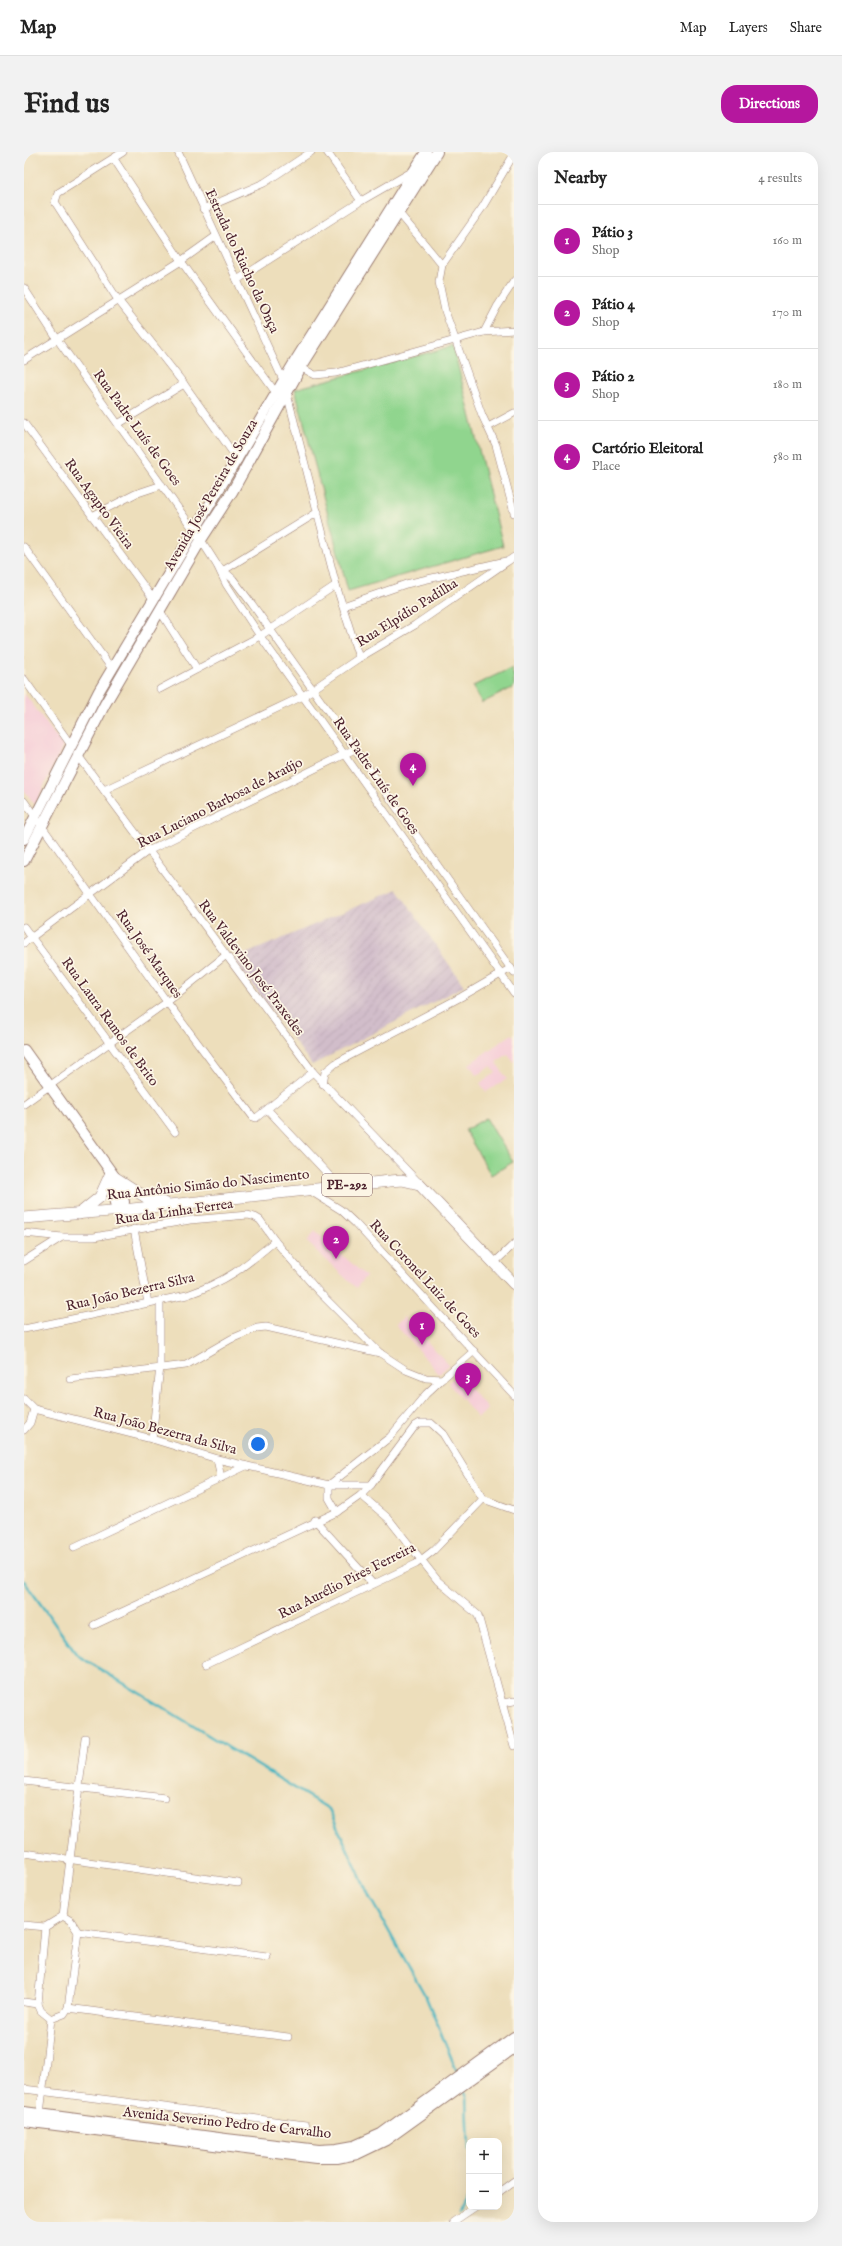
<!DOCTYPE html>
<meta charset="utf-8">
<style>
body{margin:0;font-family:"IM FELL English",serif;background:#f2f2f2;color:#222}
.controls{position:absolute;right:12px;bottom:12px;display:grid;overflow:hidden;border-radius:8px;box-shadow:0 4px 16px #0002}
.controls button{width:36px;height:36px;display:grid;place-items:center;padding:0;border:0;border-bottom:1px solid #e0e0e0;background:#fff;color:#222;font:20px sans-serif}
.you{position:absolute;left:234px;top:1292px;width:14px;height:14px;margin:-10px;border:3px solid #fff;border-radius:50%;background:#1a73e8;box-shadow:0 0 0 6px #1a73e833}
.badge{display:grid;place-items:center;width:26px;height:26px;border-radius:50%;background:#b5179e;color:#fff;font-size:13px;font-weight:700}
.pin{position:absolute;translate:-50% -33px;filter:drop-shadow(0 1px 2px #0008)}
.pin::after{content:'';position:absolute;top:21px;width:14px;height:12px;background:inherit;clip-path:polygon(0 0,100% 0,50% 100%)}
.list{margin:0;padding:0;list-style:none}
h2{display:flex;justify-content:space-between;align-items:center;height:52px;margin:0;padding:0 16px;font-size:17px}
h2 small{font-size:13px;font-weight:400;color:#767676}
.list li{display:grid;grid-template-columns:26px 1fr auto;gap:12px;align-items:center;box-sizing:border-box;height:72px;padding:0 16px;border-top:1px solid #e0e0e0}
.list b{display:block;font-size:15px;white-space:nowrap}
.list p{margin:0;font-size:13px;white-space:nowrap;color:#767676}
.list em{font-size:13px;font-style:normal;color:#767676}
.map{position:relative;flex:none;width:490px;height:2070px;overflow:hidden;border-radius:16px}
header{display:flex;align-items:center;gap:24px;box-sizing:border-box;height:56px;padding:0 20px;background:#fff;border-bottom:1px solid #e0e0e0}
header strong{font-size:19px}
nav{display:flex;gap:22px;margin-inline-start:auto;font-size:14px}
.intro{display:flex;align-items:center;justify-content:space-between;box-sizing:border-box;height:96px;padding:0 24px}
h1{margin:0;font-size:28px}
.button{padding:10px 18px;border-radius:16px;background:#b5179e;color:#fff;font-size:14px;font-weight:700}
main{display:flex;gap:24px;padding:0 24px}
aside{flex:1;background:#fff;border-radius:16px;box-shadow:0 4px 16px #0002}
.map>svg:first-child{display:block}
</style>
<header>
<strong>Map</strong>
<nav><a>Map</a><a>Layers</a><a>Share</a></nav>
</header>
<div class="intro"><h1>Find us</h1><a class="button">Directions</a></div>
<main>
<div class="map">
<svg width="490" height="2070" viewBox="0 0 490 2070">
<defs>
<pattern id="industrial-furrows" width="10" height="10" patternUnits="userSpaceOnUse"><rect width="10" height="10" fill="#d1bdca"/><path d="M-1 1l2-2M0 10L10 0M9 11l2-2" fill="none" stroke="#b5a2ae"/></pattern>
</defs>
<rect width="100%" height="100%" fill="#fcf5e5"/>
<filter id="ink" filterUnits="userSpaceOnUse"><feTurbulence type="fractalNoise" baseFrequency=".025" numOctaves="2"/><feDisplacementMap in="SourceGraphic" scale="8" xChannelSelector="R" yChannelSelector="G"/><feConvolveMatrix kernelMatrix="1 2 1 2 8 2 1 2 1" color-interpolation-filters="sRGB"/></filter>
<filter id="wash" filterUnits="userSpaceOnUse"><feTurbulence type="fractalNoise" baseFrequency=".012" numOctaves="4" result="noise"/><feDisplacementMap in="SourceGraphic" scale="16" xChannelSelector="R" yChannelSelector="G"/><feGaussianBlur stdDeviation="0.9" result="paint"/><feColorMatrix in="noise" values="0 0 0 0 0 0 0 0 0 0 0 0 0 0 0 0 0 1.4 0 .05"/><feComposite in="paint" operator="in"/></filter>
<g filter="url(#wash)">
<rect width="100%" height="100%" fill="#eddebb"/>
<g fill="#f6cfd8">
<path d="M 0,541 L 39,594 L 11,653 L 0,638 Z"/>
<path d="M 488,882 L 490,885 L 490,910 L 484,902 L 472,910 L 483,927 L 462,940 L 456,931 L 472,921 L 467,914 L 453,923 L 445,912 Z"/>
<path d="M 291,1079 L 342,1124 L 332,1136 L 283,1090 Z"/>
<path d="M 380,1165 L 425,1213 L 415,1222 L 372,1173 Z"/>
<path d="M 434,1222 L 464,1257 L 454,1266 L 424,1231 Z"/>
</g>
<path fill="url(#industrial-furrows)" d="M 373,737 L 440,834 L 288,913 L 210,807 Z"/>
<g fill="#90d58e" stroke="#6d7a5c">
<path d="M 429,194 L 479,394 L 324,439 L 271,237 Z"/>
<path d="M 487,516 L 490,525 L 490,535 L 458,551 L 449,534 Z"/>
<path d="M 462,966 L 489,1010 L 467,1023 L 441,978 Z"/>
</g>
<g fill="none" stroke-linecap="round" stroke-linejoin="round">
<g stroke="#47b5c1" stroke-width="2.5">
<path d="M 0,1429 L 53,1503 L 305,1657 L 346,1746 L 402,1845 L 434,1922"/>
<path d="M 439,1936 L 443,1945 L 445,1998"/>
<path d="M 435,2063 L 445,2044"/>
</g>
</g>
</g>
<g filter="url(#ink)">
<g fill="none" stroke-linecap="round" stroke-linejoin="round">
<defs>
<g id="street">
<path d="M 99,0 L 34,41 L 31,50 L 94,148 L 160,232 L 214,308"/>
<path d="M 154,0 L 260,230 L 312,433 L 335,506"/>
<path d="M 303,0 L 337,49"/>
<path d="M 490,2 L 458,56 L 418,113 L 415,130 L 421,159 L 458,263 L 472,293 L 490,361"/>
<path d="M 90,7 L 157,109 L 252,241"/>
<path d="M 179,57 L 240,31 L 287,0"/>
<path d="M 375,61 L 418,113"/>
<path d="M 213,128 L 337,49 L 389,19"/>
<path d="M 0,136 L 33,187 L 177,388 L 193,413 L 202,432 L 236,484 L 490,841"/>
<path d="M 460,180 L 490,178"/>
<path d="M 0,208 L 157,109 L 192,84"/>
<path d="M 274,214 L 291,223 L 312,221 L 460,180 L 473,155 L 490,129"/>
<path d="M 0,271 L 130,448"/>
<path d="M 94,272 L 160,232"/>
<path d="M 464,275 L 490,261"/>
<path d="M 68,364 L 111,342 L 138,333"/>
<path d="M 0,395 L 88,517"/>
<path d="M 193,413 L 209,427 L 228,452 L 490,821"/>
<path d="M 197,420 L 294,360"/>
<path d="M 319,454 L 382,432 L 482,409"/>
<path d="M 136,459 L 173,517"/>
<path d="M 0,527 L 47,593"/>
<path d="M 136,537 L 236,484 L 312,433"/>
<path d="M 53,602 L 289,920 L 395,1031"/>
<path d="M 80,638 L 279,544 L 335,506 L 391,473 L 490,405"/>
<path d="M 0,649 L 143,850 L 229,965 L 232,966 L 289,920"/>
<path d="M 0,775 L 151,980"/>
<path d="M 0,791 L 124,699 L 331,597"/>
<path d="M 299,932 L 301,920 L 312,911 L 437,845 L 487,816"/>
<path d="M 0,952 L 143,850 L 201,804"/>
<path d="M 244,958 L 315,1034"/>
<path d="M 285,1038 L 317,1058 L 331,1071 L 490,1243"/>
<path d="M 110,1077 L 124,1151"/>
<path d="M 0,1081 L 38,1085"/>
<path d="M 0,1109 L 38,1085 L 70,1085 L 166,1068 L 224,1063 L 231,1065 L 236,1068 L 251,1089 L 294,1139 L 356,1201 L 382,1218 L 402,1226 L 418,1227 L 450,1199"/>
<path d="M 470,1111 L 490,1092"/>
<path d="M 0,1177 L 163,1143 C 203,1129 219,1116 251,1089"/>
<path d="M 46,1227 L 162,1213 L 207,1187 L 233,1176 L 242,1175 L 356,1201"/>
<path d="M 0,1247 L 10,1257 L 128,1287 L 193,1307 L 305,1333 L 347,1333 L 391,1274 L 396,1271 L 407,1271 L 419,1282 L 459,1347 L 490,1358"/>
<path d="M 0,1278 L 6,1271 L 10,1257"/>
<path d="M 128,1287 L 136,1215 L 136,1149"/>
<path d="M 193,1307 L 197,1326"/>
<path d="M 337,1343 L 364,1366 L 414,1429 L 454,1463 L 490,1594"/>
<path d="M 313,1360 L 305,1346 L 305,1333 L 366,1285 L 402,1242 L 418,1227"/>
<path d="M 291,1368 L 349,1432"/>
<path d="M 50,1395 L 222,1314"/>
<path d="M 70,1473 L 313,1360 L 337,1343 L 347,1333"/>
<path d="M 182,1512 L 392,1412 L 410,1398 L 459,1347"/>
<path d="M 479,1551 L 490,1549"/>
<path d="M 0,1629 L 141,1646"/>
<path d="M 0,1701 L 214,1731"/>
<path d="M 39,1764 L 47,1769 L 54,1780 L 44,1856 L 40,1862 L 27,1867 L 17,1859 L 14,1852 L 21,1775 Z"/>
<path d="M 39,1764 L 61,1586"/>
<path d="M 0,1773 L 21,1775"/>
<path d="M 54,1780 L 243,1805"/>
<path d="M 0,1850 L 14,1852"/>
<path d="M 44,1856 L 264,1885"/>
<path d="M 0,1937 L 282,1973"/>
<path d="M 16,1962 L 27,1867"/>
<path d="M 475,2040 L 490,2029"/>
<path d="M 429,2070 L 451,2055"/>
</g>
<g id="secondary">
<path d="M 0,687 L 75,539 L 270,211 L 402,0"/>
<path d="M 0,709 L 81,552 L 177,388 L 208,340 L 276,217 L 413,0"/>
<path d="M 0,898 L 95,1031 L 100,1050 L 99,1058"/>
<path d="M 86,1020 L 91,1051 L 99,1058"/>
<path d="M 0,1960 L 202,1987 L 295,1998 L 313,1997 L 330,1994 L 357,1982 L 490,1885"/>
<path d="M 0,1969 L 292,2006 L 313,2006 L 333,2002 L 362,1988 L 490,1896"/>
</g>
<g id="primary">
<path d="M 92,1026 L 123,1046 L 141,1051"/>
<path d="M 55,1062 L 76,1045 L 86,1023"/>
<path d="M 0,1066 L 99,1058 L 366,1029 L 378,1028 L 395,1032 L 490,1132"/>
</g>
</defs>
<use href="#street" stroke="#9c7e73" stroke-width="8"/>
<use href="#secondary" stroke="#9c7e73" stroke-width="12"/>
<use href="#primary" stroke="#9c7e73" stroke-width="12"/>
<use href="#street" stroke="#fff" stroke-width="7"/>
<use href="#secondary" stroke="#fff" stroke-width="10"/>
<use href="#primary" stroke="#fff" stroke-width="11"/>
</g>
</g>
<g text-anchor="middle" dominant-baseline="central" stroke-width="3.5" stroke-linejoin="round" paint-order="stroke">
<rect fill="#fcf5e5" stroke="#7f5f63" stroke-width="1" x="298" y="1022" width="50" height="22" rx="3"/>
<g font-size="13" font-weight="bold" fill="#4a1f2b">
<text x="323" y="1033">PE-292</text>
</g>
<g font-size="14" fill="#4a1f2b" stroke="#fcf5e5">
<text transform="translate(218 109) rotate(65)">Estrada do Riacho da Onça</text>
<text transform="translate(113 276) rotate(54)">Rua Padre Luís de Goes</text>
<text transform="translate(187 343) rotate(-60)">Avenida José Pereira de Souza</text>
<text transform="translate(75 352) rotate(54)">Rua Agapto Vieira</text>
<text transform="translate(383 461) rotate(-32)">Rua Elpídio Padilha</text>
<text transform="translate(352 624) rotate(55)">Rua Padre Luís de Goes</text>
<text transform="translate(196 651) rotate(-27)">Rua Luciano Barbosa de Araújo</text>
<text transform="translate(125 802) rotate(55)">Rua José Marques</text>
<text transform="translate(227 816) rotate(53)">Rua Valdevino José Praxedes</text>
<text transform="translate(86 870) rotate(54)">Rua Laura Ramos de Brito</text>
<text transform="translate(184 1033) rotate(-6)">Rua Antônio Simão do Nascimento</text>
<text transform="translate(150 1060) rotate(-8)">Rua da Linha Ferrea</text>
<text transform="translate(401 1127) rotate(47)">Rua Coronel Luiz de Goes</text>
<text transform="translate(106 1140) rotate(-13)">Rua João Bezerra Silva</text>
<text transform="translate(141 1279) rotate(15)">Rua João Bezerra da Silva</text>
<text transform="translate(323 1429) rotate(-27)">Rua Aurélio Pires Ferreira</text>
<text transform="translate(203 1971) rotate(6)">Avenida Severino Pedro de Carvalho</text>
</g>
</g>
</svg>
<div class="controls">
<button>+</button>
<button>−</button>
</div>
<div class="you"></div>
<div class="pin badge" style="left:398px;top:1193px">1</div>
<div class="pin badge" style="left:312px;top:1107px">2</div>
<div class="pin badge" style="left:444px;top:1244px">3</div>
<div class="pin badge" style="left:389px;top:634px">4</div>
</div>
<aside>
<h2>Nearby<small>4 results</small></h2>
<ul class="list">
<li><span class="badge">1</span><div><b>Pátio 3</b><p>Shop</p></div><em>160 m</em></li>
<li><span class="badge">2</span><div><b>Pátio 4</b><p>Shop</p></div><em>170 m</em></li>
<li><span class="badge">3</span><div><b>Pátio 2</b><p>Shop</p></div><em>180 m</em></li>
<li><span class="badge">4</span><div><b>Cartório Eleitoral</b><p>Place</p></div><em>580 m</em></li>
</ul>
</aside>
</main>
